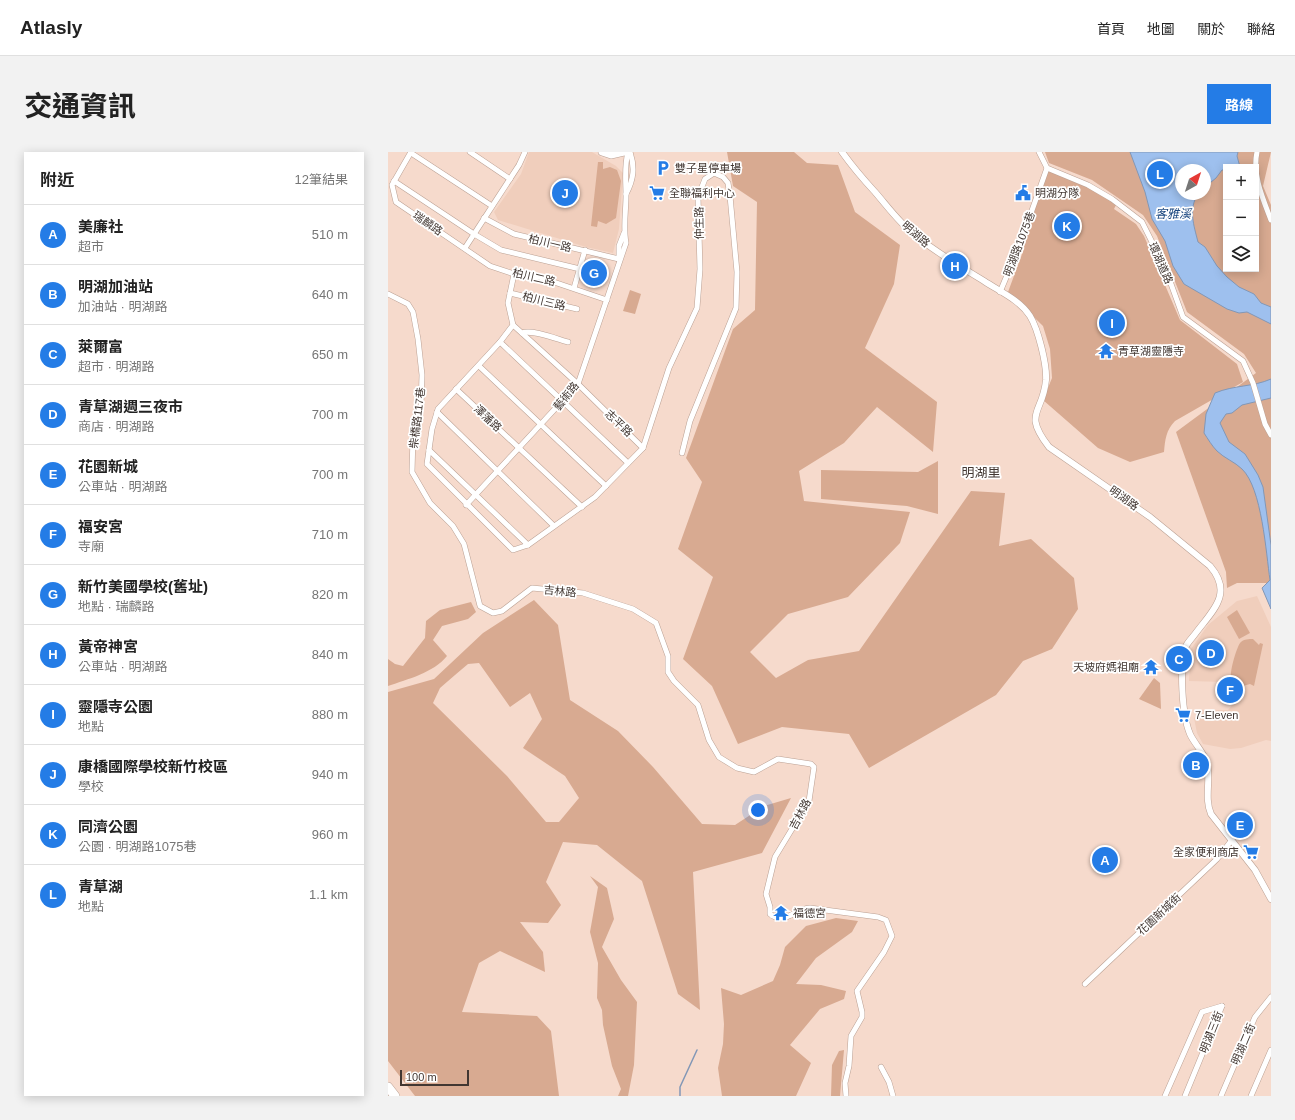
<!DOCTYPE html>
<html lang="zh-TW">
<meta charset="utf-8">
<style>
body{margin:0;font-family:Helvetica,"Noto Sans TC",sans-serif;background:#f2f2f2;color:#222}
.controls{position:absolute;right:12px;top:12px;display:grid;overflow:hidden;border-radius:0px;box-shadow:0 2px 10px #0003}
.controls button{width:36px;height:36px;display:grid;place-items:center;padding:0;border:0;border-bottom:1px solid #e0e0e0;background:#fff;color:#222;font:20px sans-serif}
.compass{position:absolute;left:787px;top:12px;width:36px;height:36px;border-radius:50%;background:#fff;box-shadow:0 2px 10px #0003;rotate:39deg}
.scale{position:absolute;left:12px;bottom:10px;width:69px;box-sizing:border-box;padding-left:4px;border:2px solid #423732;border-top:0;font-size:11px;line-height:14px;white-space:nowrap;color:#423732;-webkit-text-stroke:3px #fff;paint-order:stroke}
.you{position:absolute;left:370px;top:658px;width:14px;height:14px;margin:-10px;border:3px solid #fff;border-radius:50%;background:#1a73e8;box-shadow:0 0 0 6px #1a73e833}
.badge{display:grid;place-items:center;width:26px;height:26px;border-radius:50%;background:#247ce6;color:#fff;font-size:13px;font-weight:700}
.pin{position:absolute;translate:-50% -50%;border:2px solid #fff;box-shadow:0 1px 4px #0006}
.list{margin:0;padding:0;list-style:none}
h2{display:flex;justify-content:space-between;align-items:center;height:52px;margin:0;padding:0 16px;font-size:17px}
h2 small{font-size:13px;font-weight:400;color:#767676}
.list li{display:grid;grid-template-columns:26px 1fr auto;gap:12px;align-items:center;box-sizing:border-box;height:60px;padding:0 16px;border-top:1px solid #e0e0e0}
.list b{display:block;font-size:15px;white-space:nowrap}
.list p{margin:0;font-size:13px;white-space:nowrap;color:#767676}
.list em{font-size:13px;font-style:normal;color:#767676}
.icon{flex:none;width:22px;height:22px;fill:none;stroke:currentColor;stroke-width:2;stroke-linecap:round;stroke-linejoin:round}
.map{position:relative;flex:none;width:883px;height:944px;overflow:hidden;border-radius:0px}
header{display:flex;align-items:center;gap:24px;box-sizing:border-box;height:56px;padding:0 20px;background:#fff;border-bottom:1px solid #e0e0e0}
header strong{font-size:19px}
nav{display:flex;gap:22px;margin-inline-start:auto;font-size:14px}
.intro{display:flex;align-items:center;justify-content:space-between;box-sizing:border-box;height:96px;padding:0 24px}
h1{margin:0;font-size:28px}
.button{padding:10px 18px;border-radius:0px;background:#247ce6;color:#fff;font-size:14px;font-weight:700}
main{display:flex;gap:24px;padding:0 24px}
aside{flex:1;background:#fff;border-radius:0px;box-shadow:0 2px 10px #0003}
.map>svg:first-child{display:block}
</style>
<header>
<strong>Atlasly</strong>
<nav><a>首頁</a><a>地圖</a><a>關於</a><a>聯絡</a></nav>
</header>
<div class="intro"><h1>交通資訊</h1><a class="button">路線</a></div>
<main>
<aside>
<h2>附近<small>12筆結果</small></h2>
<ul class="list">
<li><span class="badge">A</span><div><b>美廉社</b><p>超市</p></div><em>510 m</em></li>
<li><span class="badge">B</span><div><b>明湖加油站</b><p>加油站 · 明湖路</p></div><em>640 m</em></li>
<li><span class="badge">C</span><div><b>萊爾富</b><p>超市 · 明湖路</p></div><em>650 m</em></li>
<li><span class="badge">D</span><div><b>青草湖週三夜市</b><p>商店 · 明湖路</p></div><em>700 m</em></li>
<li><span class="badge">E</span><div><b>花園新城</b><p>公車站 · 明湖路</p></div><em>700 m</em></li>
<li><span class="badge">F</span><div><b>福安宮</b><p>寺廟</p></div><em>710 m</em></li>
<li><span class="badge">G</span><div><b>新竹美國學校(舊址)</b><p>地點 · 瑞麟路</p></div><em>820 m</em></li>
<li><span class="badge">H</span><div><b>黃帝神宮</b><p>公車站 · 明湖路</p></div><em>840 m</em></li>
<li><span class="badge">I</span><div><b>靈隱寺公園</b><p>地點</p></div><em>880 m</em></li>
<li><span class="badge">J</span><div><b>康橋國際學校新竹校區</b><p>學校</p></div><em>940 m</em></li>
<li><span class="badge">K</span><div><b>同濟公園</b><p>公園 · 明湖路1075巷</p></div><em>960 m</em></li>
<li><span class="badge">L</span><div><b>青草湖</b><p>地點</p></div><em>1.1 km</em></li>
</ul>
</aside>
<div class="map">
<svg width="883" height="944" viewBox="0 0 883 944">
<rect width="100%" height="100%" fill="#f6dacc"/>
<g fill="#f0cebc">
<path d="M 141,0 L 204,0 L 228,14 L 235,21 L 231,77 L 225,101 L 198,95 L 110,68 L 106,60 L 133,22 Z"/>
<path d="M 869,444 L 883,475 L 883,589 L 878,588 L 853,596 L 842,597 L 815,592 L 809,581 L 806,566 L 814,558 L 840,558 L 850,546 L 855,548 L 858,538 L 836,530 L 801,529 L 803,497 L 820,473 L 849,449 Z"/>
</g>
<g fill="#d8aa91" fill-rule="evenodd">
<path d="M 339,0 L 406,0 L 419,11 L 450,13 L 467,60 L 512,93 L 506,132 L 477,196 L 549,250 L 545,300 L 489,255 L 456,291 L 411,319 L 416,349 L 522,360 L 512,391 L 460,445 L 400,462 L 362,500 L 388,526 L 420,508 L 471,499 L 583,339 L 617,341 L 611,394 L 643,387 L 686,426 L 690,457 L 664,497 L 635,509 L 608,543 L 481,616 L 461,582 L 394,575 L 350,592 L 324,534 L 295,507 L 325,425 L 290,397 L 314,330 L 298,306 L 345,177 L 367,158 L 369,50 L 345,34 Z"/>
<path d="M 657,0 L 883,0 L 875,34 L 883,53 L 883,431 L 849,431 L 839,436 L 838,420 L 788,280 L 868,221 L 856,202 L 799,160 L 769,84 L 755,63 L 704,28 L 661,11 ZM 838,15 L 868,15 L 868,117 L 838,117 ZM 793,18 L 817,18 L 817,42 L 793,42 Z"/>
<path d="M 210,10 L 215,10 L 215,17 L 222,15 L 229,18 L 233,29 L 228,66 L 218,72 L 210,69 L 209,75 L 203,74 Z"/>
<path d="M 659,16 L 700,33 L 728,53 L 726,57 L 748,72 L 756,84 L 792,168 L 849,212 L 855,230 L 787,269 C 778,278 777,288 776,300 L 742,310 L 710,296 L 655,248 L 664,226 L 662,197 L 655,174 L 620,140 L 636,97 L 631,95 Z"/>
<path d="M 242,138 L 253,142 L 247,162 L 235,159 Z"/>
<path d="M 550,309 L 550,362 L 519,354 L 433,347 L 433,318 L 530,320 Z"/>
<path d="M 146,448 L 170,473 L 182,548 L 230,579 L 265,615 L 314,672 L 347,673 L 376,654 L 403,646 L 374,701 L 305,720 L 312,858 L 290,842 L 254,729 L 209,693 L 175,690 L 158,730 L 173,753 L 160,771 L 132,770 L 155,800 L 157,820 L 112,799 L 91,811 L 74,860 L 149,864 L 163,879 L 171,944 L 27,944 L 0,909 L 0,540 L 46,527 L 95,481 ZM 91,511 L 122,555 L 142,541 L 154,567 L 135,596 L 177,624 L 191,646 L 171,670 L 158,670 L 119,624 L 45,551 L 52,536 L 67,523 L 80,512 Z"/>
<path d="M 83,450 L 88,460 L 80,467 L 54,474 L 45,488 L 59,504 C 45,521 20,527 0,534 L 0,507 L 7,512 L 15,514 L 37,486 L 38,469 L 52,458 Z"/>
<path d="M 849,458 L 862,481 L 851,487 L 839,465 Z"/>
<path d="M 865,487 L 871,493 L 872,491 L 875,492 L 866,534 L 862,532 L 855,534 C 850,532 845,529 843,524 C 842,519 849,493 853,490 C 856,487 861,487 865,487 Z"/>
<path d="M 766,526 L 772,531 L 773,557 L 751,547 Z"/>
<path d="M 202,724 L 219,736 L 226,767 L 214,795 L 233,828 L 249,850 L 246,913 L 240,944 L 230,944 L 233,937 L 224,914 L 215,873 L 214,858 L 209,846 L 210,811 L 202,780 L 210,735 Z"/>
<path d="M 448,766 L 470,769 L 464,780 L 428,806 L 408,832 L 433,833 L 458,839 L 456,847 L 432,857 L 402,893 L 423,911 L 408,944 L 334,944 L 330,916 L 335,892 L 336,872 L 333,836 L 353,843 L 385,829 L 392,813 L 397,795 L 418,774 Z"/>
<path d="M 456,898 L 452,944 L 443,944 L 444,913 L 451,899 Z"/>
</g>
<g fill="#9ec0ee" stroke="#8297b6">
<path d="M 742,0 L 850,0 L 849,4 L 852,15 L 838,15 L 838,18 L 834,18 L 828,26 L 817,35 L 817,18 L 793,18 L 793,42 L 810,42 C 800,57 806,74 810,90 L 817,95 L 829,114 L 839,125 L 851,135 L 866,142 L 873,151 L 883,155 L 883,172 L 859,160 L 851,161 L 839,157 L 796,132 L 785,114 L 777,89 L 764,67 L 757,40 Z"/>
<path d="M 883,227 L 883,246 L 854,253 L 844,261 L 838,262 L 832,271 L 841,290 L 857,302 L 870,323 L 875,335 L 883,393 L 883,457 L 874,436 L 882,428 C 878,401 874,336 854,317 C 847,310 836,306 829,299 C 824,294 820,287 816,281 L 818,262 L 827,241 C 846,233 865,235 883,227 Z"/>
</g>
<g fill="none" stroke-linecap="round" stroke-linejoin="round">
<path stroke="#8297b6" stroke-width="1.5" d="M 292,944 L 292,935 L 309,898"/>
<defs>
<g id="minor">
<path d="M 23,0 L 4,33 L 8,50 L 102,114 L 126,122 L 151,125 L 219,148"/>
<path d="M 82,0 L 122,27"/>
<path d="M 869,0 C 864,23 875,47 883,68"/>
<path d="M 23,1 L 104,54"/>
<path d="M 659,16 L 700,33 L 724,47 L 754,70 L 778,118 L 795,165 L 855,209 L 865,231 L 877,272 L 883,283"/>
<path d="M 6,29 L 86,82 L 113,98 L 192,117"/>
<path d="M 238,42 C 246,27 247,15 242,0"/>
<path d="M 96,66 L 126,82 L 231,107"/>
<path d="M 77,96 L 131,13 L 137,0"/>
<path d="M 231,107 L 231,94 L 236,81"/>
<path d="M 186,136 L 197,98"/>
<path d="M 612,140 L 631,95 L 659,16 L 651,0"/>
<path d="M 122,141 L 189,157"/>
<path d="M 0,142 L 20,152 L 25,160 L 30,187 L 34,223 L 33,254 L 25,284 L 24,320 L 42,351 L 65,374 L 76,392 L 92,454 L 105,461 L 114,459 L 144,436 L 195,441 L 245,457 L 268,471 L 280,504 L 280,520 L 286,529 L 310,553 L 321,588 L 331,605 L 349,616 L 366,620 L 390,607 L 423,612 L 426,615 L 421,649 L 387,705 L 378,742 L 382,755 L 382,762 C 397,774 405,757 422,756 L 490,765 L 498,768 L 504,784 L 496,800 L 469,839 L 474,860 L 474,865 L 463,884 L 461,914 L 457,931 L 458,944"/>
<path d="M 125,173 L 190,232 L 255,296 L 207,345 L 140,393 L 125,398 L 39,312 L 44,277 L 50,257 L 112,190 Z"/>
<path d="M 125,173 L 120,151 L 126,122"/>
<path d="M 134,181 C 144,177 169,187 180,190"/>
<path d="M 112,190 L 240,311"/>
<path d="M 91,214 L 218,334"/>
<path d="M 68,237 L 194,355"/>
<path d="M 49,260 L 166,374"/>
<path d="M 255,296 L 281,216 L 309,156 L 312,117 L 310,45 L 317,27 L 326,21 L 335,25 L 340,31 L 342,44 L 349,120 L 348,156 L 302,269 L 294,301"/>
<path d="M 41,298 L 140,393"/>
<path d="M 78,353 L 190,232 L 238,91 C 235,75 238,59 238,44 C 238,28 236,15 240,0"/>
<path d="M 697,832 L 829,707 L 843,689"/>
<path d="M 493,915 L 501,930 L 505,944"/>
<path d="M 777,944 L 814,860 L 834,854"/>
<path d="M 797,944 L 834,854"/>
<path d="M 833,944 L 867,865 L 883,845"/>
<path d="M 863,944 L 883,898"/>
</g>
<path id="tertiary" d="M 454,0 C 464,14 475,27 487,40 C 500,55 512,72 528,84 C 549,101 573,115 596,129 C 611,139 632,148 642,164 C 650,177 659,212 658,228 C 655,262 634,260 661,295 L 762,365 L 822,414 C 846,442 824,459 807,482 C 804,486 800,490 798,494 C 791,514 794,563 802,582 C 806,591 816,601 819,611 C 823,628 816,646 823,662 L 867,718 L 883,747"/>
<path id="secondary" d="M 214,0 L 223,3 L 236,0"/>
<path id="motorway" d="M 0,935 L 7,944"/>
</defs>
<use href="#minor" stroke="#bba194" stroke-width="6"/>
<use href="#tertiary" stroke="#bba194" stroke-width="7"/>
<use href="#secondary" stroke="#bba194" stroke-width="8"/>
<use href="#motorway" stroke="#bba194" stroke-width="10"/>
<use href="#minor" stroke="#fff" stroke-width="5"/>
<use href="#tertiary" stroke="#fff" stroke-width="6"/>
<use href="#secondary" stroke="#fff" stroke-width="7"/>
<use href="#motorway" stroke="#fff" stroke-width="9"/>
</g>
<defs>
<symbol id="parking-bare" viewBox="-9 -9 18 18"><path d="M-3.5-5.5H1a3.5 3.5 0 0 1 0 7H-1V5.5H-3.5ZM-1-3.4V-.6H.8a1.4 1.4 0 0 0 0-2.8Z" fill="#247ce6" stroke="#fff" stroke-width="2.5" paint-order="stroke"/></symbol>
<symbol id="supermarket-bare" viewBox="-9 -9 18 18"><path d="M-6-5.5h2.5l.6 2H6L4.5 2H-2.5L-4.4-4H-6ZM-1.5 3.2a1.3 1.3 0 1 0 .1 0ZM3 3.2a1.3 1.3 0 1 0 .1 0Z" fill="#247ce6" stroke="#fff" stroke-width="2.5" paint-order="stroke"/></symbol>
<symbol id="civic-bare" viewBox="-9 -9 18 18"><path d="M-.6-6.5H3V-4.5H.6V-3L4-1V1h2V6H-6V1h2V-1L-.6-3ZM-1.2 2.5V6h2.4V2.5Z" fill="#247ce6" stroke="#fff" stroke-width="2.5" paint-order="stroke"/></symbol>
<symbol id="temple-bare" viewBox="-9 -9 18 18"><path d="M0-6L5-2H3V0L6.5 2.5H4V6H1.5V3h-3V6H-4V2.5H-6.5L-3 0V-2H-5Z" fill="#247ce6" stroke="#fff" stroke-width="2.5" paint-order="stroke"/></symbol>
</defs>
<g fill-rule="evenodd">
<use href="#parking-bare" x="264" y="5" width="22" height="22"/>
<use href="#supermarket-bare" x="258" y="30" width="22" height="22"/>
<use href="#civic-bare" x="624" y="30" width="22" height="22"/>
<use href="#temple-bare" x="707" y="188" width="22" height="22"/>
<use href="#temple-bare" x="752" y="504" width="22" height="22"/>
<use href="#supermarket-bare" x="784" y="552" width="22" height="22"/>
<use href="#supermarket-bare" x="852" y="689" width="22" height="22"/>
<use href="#temple-bare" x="382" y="750" width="22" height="22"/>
</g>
<g text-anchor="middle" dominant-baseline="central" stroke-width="3.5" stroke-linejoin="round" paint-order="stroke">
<g font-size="11" fill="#423732" stroke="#fff" text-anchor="start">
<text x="287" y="16">雙子星停車場</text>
<text x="281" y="41">全聯福利中心</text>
<text x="647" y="41">明湖分隊</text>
<text x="730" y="199">青草湖靈隱寺</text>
<text x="751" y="515" text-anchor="end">天坡府媽祖廟</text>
<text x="807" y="563">7-Eleven</text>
<text x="851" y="700" text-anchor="end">全家便利商店</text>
<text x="405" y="761">福德宮</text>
</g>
<g font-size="11" fill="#423732" stroke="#fff">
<text transform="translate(40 71) rotate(34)">瑞麟路</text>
<text transform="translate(311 71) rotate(-91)">仲生路</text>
<text transform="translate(528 82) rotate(41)">明湖路</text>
<text transform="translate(162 91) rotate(13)">柏川一路</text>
<text transform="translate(631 92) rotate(-69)">明湖路1075巷</text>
<text transform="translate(773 111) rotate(66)">環湖道路</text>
<text transform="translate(146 125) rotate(13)">柏川二路</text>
<text transform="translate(156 149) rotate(14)">柏川三路</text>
<text transform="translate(178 244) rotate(-51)">藝術路</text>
<text transform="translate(29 266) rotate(-83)">柴橋路117巷</text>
<text transform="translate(100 266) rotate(43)">澤藩路</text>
<text transform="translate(231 271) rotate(44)">志平路</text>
<text transform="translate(736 346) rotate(35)">明湖路</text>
<text transform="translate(172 439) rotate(6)">吉林路</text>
<text transform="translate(412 662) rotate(-62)">吉林路</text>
<text transform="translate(771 762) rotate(-43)">花園新城街</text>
<text transform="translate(823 880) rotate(-68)">明湖三街</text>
<text transform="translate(855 892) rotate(-67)">明湖二街</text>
</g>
<g font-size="12" font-style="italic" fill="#1c4880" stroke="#fff">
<text x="785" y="62">客雅溪</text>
</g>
<g font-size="13" fill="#423732" stroke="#fff">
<text x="593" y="320">明湖里</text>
</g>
</g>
</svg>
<div class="controls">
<button>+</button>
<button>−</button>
<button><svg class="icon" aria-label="layers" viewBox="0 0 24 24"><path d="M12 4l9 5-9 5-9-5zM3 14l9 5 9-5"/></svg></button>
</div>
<svg class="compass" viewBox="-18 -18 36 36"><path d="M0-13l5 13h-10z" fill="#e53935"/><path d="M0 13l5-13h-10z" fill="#767676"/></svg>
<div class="scale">100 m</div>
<div class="you"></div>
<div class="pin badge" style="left:717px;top:708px">A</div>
<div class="pin badge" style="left:808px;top:613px">B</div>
<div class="pin badge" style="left:791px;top:507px">C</div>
<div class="pin badge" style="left:823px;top:501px">D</div>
<div class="pin badge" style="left:852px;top:673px">E</div>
<div class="pin badge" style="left:842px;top:538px">F</div>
<div class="pin badge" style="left:206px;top:121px">G</div>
<div class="pin badge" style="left:567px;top:114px">H</div>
<div class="pin badge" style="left:724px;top:171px">I</div>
<div class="pin badge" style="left:177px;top:41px">J</div>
<div class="pin badge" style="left:679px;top:74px">K</div>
<div class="pin badge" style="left:772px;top:22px">L</div>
</div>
</main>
